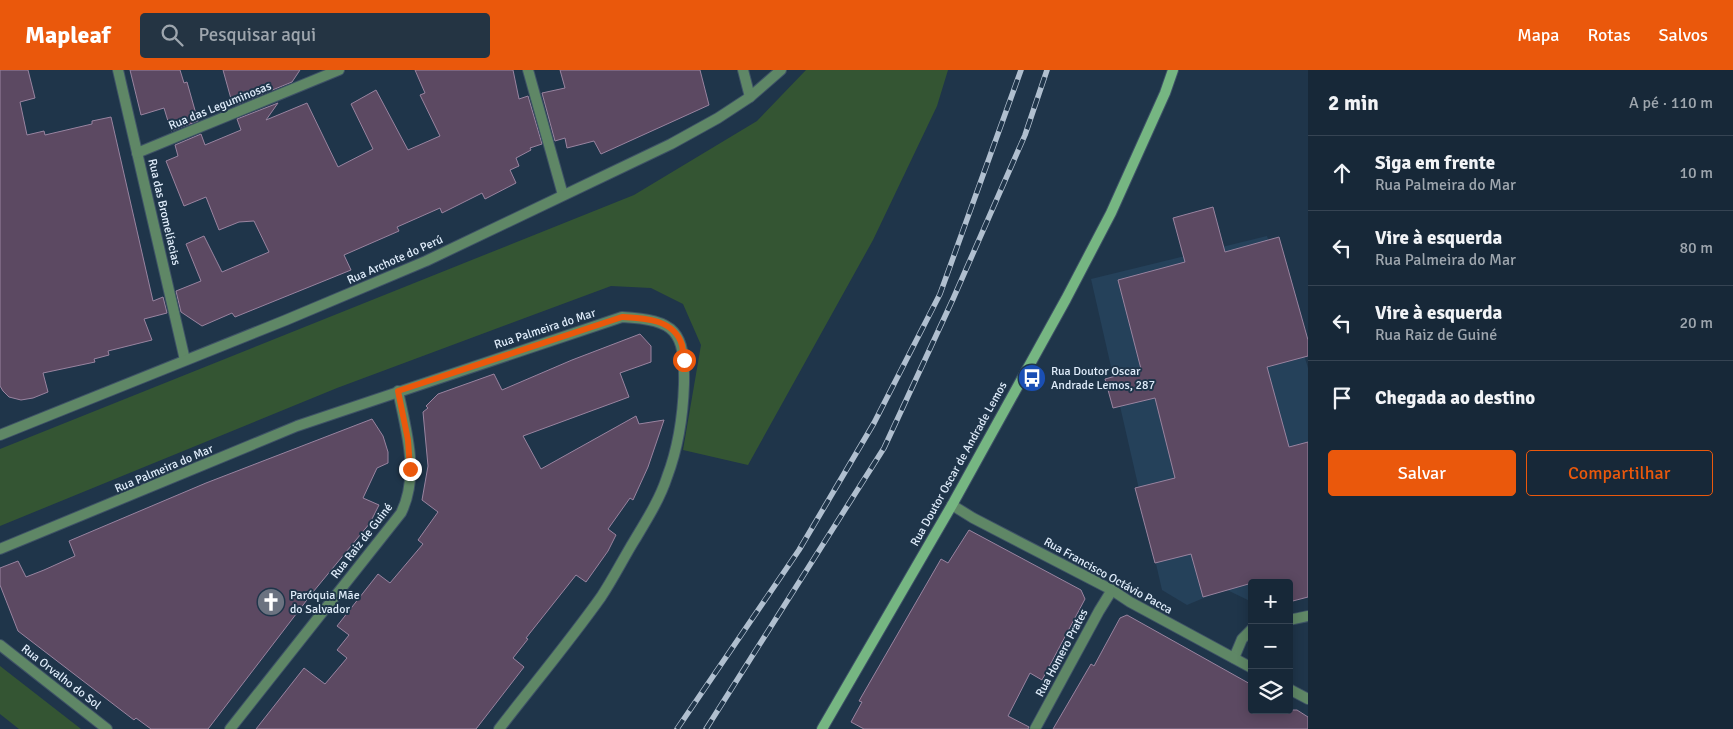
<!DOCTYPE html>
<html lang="pt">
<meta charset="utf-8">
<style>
body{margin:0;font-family:Signika,sans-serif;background:#243443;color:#f1f3f6}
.controls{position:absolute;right:15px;bottom:15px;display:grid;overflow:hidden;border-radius:5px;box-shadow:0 2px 12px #0003}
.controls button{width:45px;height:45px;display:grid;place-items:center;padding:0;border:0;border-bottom:1px solid #364453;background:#172838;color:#f1f3f6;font:25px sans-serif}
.stop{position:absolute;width:15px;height:15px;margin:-11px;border:4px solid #ea580c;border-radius:50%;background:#fff}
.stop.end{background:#ea580c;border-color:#fff;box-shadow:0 1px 5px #0008}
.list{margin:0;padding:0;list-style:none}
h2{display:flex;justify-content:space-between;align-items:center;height:65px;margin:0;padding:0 20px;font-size:21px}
h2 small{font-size:16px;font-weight:400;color:#9ea6ae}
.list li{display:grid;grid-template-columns:32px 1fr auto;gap:15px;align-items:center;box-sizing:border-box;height:75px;padding:0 20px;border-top:1px solid #364453}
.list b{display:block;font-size:19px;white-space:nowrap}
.list p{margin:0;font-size:16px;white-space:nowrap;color:#9ea6ae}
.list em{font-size:16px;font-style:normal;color:#9ea6ae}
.actions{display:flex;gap:10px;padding:15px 20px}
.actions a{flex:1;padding:11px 0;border:1px solid #ea580c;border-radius:5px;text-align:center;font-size:18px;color:#ea580c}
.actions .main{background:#ea580c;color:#fff}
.icon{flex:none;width:28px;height:28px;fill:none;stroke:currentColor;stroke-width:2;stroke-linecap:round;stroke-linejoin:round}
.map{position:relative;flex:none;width:1308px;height:659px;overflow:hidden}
header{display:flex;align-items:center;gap:30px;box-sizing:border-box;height:70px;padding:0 25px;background:#ea580c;color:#fff}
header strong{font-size:24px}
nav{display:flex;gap:28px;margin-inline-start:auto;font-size:18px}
.search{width:350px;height:45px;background:#243443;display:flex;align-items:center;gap:12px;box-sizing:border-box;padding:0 18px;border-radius:5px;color:#9ea6ae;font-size:19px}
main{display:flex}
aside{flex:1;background:#172838}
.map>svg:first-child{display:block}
</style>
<header>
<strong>Mapleaf</strong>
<div class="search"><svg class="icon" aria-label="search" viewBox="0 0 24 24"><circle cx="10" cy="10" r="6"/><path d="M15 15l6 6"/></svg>Pesquisar aqui</div>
<nav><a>Mapa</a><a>Rotas</a><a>Salvos</a></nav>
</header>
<main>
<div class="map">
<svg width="1308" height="659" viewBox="0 0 1308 659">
<rect width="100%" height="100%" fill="#1f354a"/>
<path fill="#25415a" d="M 1267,166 L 1308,298 L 1308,522 L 1289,513 L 1252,513 L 1252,532 L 1225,519 L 1187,535 L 1162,520 L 1091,209 Z"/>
<g fill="#345533">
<path d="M 806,0 L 948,0 L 937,36 L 873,170 L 748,395 L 683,380 L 701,275 L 683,234 L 651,218 L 611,216 L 337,318 L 0,456 L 0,379 L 634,125 L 757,51 Z"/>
<path d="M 0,596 L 81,659 L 19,659 L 0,644 Z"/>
</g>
<g fill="#5c4962" stroke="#9984a0">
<path d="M 0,0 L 28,0 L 35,28 L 20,32 L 27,65 L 44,61 L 45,65 L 92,54 L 92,51 L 111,47 L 153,231 L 163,227 L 167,243 L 144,249 L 152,270 L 108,281 L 109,285 L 94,289 L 95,292 L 43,303 L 48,322 L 33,328 L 21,330 L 9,327 L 3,321 L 0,316 Z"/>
<path d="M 130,0 L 180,0 L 184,13 L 187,12 L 198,51 L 171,61 L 164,38 L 141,45 Z"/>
<path d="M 223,0 L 300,0 L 292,12 L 233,36 Z"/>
<path d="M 415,0 L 513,0 L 519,29 L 528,26 L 542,74 L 530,78 L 531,80 L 516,88 L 519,96 L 510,100 L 516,113 L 485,129 L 482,123 L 442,143 L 440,138 L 397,157 L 399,161 L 344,185 L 351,200 L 235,247 L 232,243 L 202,256 L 181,242 L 176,221 L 201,211 L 186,174 L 204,166 L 222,202 L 269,182 L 254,151 L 239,152 L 219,160 L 206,127 L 184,136 L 166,91 L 178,86 L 175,75 L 201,64 L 205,75 L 241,60 L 237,49 L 278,33 L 266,50 L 307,33 L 338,97 L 373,79 L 351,34 L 376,20 L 408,80 L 440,66 L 420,25 L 425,23 Z"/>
<path d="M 560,0 L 700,0 L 709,35 L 601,84 L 594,71 L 567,78 L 565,68 L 555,71 L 542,23 L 565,18 Z"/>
<path d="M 1213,137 L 1225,182 L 1279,167 L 1308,270 L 1308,286 L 1267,297 L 1289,377 L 1308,372 L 1308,527 L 1289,532 L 1289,513 L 1252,513 L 1203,527 L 1191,484 L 1155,493 L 1135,418 L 1175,408 L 1155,328 L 1113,338 L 1105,309 L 1141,299 L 1118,210 L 1185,192 L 1173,148 Z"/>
<path d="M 640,264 L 651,276 L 651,292 L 620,303 L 629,327 L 523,366 L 541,399 L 636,346 L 639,354 L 664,350 L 648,397 L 633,430 L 630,428 L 608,459 L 616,465 L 608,481 L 586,512 L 576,505 L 526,568 L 528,569 L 513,588 L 524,597 L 476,659 L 256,659 L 304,598 L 325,614 L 347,588 L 337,580 L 349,565 L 337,556 L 378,504 L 390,513 L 423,474 L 418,470 L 438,442 L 422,430 L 428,396 L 423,342 L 428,338 L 426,336 L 438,324 L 494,304 L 502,320 L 572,290 Z"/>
<path d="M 372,349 L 383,366 L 388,382 L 388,393 L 377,398 L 363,428 L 379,435 L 370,453 L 313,522 L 208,659 L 151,659 L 136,648 L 134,650 L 18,561 L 0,515 L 0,498 L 18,491 L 26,507 L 44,500 L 75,486 L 69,471 L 206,413 Z"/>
<path d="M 969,460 L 1081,520 L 1085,529 L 1042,610 L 1030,603 L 1008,646 L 1029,657 L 1028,659 L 864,659 L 851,652 L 862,632 L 859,631 L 941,489 L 948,493 Z"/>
<path d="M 1127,545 L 1252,615 L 1252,640 L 1297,640 L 1308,647 L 1308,659 L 1053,659 L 1091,594 L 1094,596 L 1120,548 Z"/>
</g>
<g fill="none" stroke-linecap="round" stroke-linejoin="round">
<defs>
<g id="lane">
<path d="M 1289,550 L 1308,546"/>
<path d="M 1234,588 L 1242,569 L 1252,559"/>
</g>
<g id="street">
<path d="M 118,0 L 185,290"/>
<path d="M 528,0 L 563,125"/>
<path d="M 743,0 L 750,27"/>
<path d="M 137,83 L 339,0"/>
<path d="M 0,365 L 286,250 L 426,191 L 671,74 L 718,48 L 750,27 L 781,0"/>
<path d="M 952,435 L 973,448 L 1112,520 L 1130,532 L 1252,598"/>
<path d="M 0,479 L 297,356 L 622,247 C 676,250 685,261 684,314 C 683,345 678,378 667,407 C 660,429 646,451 634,471 C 623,489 613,509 601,527 C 569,572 533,615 499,659"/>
<path d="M 0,575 L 107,659"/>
<path d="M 1289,619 L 1308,629"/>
<path d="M 230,659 L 401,443 C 420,405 406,360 398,321"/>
<path d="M 1035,659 L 1099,541 L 1112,520"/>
</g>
<path id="secondary" d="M 822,659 L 952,435 L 1066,229 L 1111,143 L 1165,23 L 1173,0"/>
</defs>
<use href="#lane" stroke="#3e5266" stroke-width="12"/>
<use href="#street" stroke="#3e5266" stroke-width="12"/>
<use href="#secondary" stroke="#3e5266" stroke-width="12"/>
<use href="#lane" stroke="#5f8766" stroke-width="10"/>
<use href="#street" stroke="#5f8766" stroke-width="10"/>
<use href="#secondary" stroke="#76b682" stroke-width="10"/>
<defs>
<g id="rail">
<path d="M 677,659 L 799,480 L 874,353 L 940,224 L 1021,0"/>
<path d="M 706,659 L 884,378 L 953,229 L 1025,65 L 1047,0"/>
</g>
</defs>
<use href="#rail" stroke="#b0bfcf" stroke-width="5.5"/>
<use href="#rail" stroke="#1f354a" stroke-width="4" stroke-dasharray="11" stroke-linecap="butt"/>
</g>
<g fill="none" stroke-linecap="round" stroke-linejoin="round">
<path stroke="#ea580c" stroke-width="6" d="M 410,399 L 408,370 L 398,321 L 622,247 C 644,248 674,249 682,275 C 683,280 683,285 684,290"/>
</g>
<defs>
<symbol id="bus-disc" viewBox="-11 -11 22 22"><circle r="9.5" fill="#1a4fb4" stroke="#1f354a"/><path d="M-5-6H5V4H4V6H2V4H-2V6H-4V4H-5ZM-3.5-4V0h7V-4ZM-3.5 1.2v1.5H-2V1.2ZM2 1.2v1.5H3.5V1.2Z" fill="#fff"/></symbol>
<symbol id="church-disc" viewBox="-11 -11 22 22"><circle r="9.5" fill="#6b7280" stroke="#1f354a"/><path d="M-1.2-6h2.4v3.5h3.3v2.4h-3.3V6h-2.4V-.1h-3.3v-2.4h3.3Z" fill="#fff"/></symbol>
</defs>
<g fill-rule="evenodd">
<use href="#bus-disc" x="1016" y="292" width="32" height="32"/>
<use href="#church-disc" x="255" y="516" width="32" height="32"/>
</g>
<g text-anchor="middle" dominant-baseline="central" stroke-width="4" stroke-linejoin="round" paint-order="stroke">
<g font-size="12" fill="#e0edfb" stroke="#1f354a">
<text transform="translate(220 36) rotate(-22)">Rua das Leguminosas</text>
<text transform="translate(164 142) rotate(77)">Rua das Bromelíacias</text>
<text transform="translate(395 190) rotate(-24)">Rua Archote do Perú</text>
<text transform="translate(545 259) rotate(-18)">Rua Palmeira do Mar</text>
<text transform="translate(959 394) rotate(-61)">Rua Doutor Oscar de Andrade Lemos</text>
<text transform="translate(164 399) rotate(-23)">Rua Palmeira do Mar</text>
<text transform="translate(362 471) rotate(-52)">Rua Raiz de Guiné</text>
<text transform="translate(1108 506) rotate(29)">Rua Francisco Octávio Pacca</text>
<text transform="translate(1062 583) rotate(-62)">Rua Homero Prates</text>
<text transform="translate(61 607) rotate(38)">Rua Orvalho do Sol</text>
</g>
<g font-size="12" fill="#e0edfb" stroke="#1f354a" text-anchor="start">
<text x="1051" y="301">Rua Doutor Oscar<tspan x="1051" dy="14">Andrade Lemos, 287</tspan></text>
<text x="290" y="525">Paróquia Mãe<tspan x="290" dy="14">do Salvador</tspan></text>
</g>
</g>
</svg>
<div class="controls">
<button>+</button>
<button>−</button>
<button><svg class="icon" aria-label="layers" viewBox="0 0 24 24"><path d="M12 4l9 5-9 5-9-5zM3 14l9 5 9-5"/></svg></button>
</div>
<div class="stop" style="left:684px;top:290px"></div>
<div class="stop end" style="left:410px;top:399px"></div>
</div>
<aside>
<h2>2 min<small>A pé · 110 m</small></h2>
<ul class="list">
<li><svg class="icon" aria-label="ahead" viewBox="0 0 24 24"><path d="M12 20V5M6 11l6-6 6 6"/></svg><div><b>Siga em frente</b><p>Rua Palmeira do Mar</p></div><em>10 m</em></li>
<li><svg class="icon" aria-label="left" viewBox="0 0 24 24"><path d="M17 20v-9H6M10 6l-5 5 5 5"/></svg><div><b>Vire à esquerda</b><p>Rua Palmeira do Mar</p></div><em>80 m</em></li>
<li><svg class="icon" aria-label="left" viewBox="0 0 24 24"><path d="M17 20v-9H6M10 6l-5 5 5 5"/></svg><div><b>Vire à esquerda</b><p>Rua Raiz de Guiné</p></div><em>20 m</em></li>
<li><svg class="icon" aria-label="arrive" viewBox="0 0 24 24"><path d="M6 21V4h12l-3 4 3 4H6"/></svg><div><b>Chegada ao destino</b></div></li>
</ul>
<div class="actions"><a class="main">Salvar</a><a>Compartilhar</a></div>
</aside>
</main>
